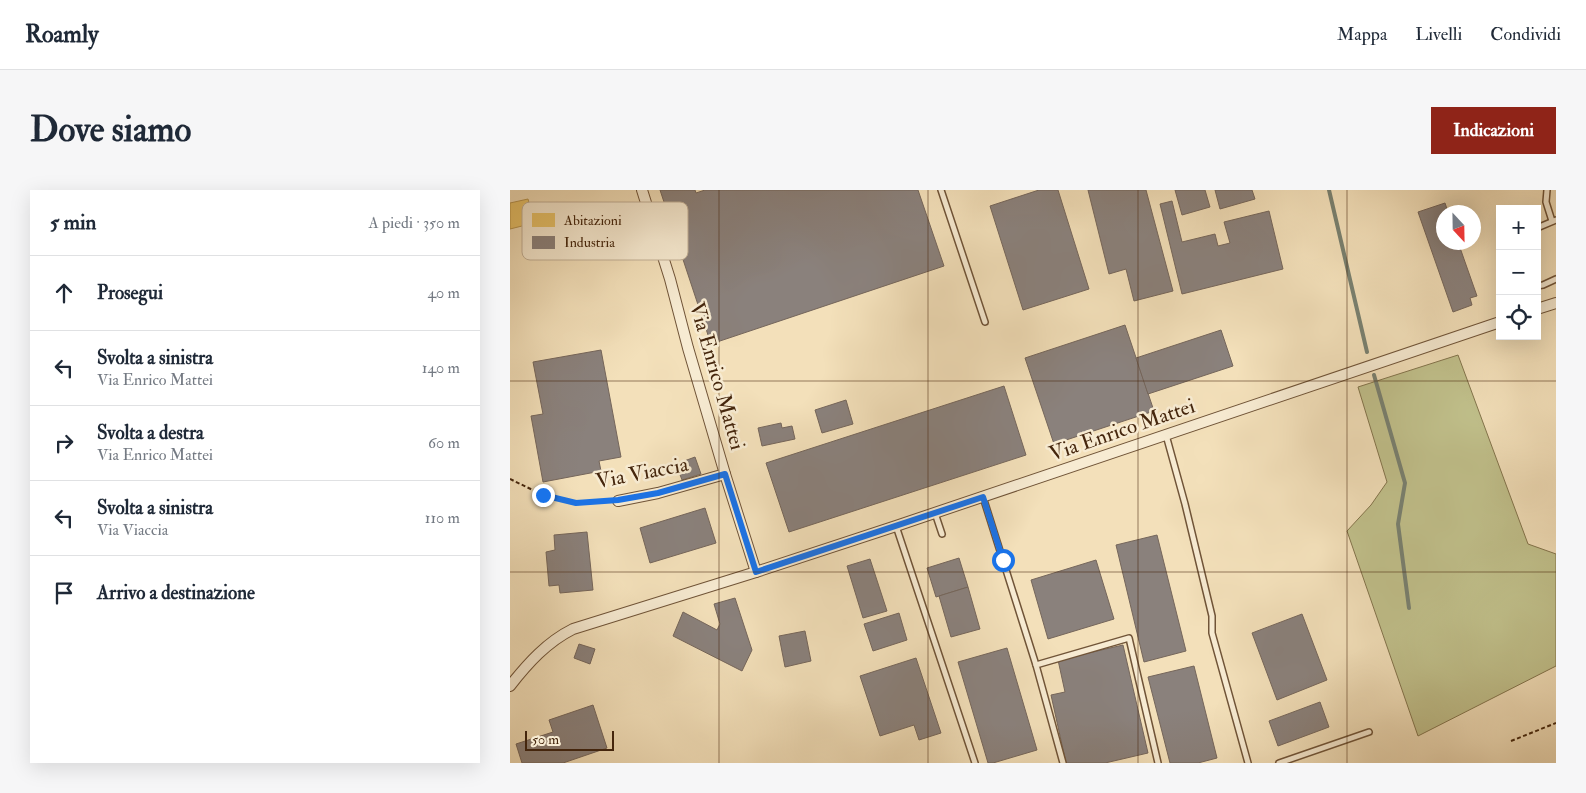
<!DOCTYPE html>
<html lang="it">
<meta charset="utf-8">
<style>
body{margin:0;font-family:"IM FELL Double Pica",serif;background:#f6f6f7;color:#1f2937}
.controls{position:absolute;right:15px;top:15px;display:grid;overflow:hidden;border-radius:0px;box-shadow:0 5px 20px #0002}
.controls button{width:45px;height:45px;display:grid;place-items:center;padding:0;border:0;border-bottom:1px solid #e0e1e3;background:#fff;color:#1f2937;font:25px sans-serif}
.compass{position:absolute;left:926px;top:15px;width:45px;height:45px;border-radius:50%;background:#fff;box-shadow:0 5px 20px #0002;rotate:158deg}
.scale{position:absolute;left:15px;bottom:12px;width:89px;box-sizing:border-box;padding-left:5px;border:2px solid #45260d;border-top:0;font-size:14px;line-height:18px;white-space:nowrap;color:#45260d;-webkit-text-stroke:4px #f7ebd2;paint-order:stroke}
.stop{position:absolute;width:15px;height:15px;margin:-11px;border:4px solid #1a73e8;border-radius:50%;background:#fff}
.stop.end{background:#1a73e8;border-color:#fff;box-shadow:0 1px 5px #0008}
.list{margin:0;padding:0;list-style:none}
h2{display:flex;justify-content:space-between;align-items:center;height:65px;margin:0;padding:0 20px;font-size:21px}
h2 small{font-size:16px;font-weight:400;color:#747a83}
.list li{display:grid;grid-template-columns:32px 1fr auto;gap:15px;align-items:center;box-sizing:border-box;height:75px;padding:0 20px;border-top:1px solid #e0e1e3}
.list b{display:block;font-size:19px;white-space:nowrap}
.list p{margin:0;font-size:16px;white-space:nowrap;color:#747a83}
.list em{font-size:16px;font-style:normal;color:#747a83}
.icon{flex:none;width:28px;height:28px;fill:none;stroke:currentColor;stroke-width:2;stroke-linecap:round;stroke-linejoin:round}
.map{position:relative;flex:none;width:1046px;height:573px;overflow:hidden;border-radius:0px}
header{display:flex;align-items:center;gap:30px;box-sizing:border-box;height:70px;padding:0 25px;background:#fff;border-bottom:1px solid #e0e1e3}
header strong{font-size:24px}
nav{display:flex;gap:28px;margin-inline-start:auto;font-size:18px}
.intro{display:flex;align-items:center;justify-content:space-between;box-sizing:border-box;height:120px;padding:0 30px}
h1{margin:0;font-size:35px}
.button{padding:12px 22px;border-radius:0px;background:#8f2418;color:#fff;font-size:18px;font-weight:700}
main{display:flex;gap:30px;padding:0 30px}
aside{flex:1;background:#fff;border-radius:0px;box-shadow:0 5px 20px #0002}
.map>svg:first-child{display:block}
</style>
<header>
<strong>Roamly</strong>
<nav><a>Mappa</a><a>Livelli</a><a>Condividi</a></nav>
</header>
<div class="intro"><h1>Dove siamo</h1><a class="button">Indicazioni</a></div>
<main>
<aside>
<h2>5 min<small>A piedi · 350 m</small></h2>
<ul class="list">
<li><svg class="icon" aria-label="ahead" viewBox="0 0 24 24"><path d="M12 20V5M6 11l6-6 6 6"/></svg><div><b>Prosegui</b></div><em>40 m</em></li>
<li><svg class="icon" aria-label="left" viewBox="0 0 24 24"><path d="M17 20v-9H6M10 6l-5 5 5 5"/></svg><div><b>Svolta a sinistra</b><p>Via Enrico Mattei</p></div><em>140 m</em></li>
<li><svg class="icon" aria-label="right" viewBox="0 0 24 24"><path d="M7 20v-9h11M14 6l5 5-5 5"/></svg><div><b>Svolta a destra</b><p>Via Enrico Mattei</p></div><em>60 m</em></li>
<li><svg class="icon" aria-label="left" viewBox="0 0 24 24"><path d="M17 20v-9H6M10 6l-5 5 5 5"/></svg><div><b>Svolta a sinistra</b><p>Via Viaccia</p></div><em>110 m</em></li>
<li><svg class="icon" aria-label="arrive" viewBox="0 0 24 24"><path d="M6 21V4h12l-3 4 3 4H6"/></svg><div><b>Arrivo a destinazione</b></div></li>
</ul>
</aside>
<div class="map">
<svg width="1046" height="573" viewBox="0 0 1046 573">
<rect width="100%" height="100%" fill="#f3e0ba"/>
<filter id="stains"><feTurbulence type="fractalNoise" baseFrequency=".004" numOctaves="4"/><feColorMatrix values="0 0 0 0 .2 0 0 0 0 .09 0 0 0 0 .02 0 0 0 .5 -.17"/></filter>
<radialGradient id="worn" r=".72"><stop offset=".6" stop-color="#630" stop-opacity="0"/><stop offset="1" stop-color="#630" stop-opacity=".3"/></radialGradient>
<path fill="#c1c18c" stroke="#83744c" d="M 948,165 L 1018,354 L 1046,364 L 1046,476 L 908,546 L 837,341 L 861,315 L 877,292 L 848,197 Z"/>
<path fill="#e9c46a" stroke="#b8954e" d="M 18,9 L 24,33 L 0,39 L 0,13 Z"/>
<g fill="#8a817c" stroke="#75665b">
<path d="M 150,0 L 185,0 L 186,3 L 195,0 L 408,0 L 434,76 L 201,154 Z"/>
<path d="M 529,0 L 548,0 L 579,99 L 513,120 L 480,16 Z"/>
<path d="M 578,0 L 636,0 L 663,101 L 624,111 L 616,79 L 599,84 Z"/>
<path d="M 665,0 L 695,0 L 700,17 L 672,25 Z"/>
<path d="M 705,0 L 742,0 L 745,9 L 710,19 Z"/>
<path d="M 662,11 L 672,52 L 705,44 L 708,56 L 720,53 L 714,32 L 759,21 L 773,79 L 672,104 L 650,14 Z"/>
<path d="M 935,13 L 938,22 L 934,22 L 934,52 L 948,52 L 967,106 L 960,108 L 962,115 L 943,122 L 908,22 Z"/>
<path d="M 615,135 L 644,221 L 544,254 L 515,168 Z"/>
<path d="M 711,140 L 723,176 L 638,204 L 626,168 Z"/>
<path d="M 91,160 L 111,267 L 89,271 L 91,281 L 33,292 L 21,226 L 33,224 L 23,172 Z"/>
<path d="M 494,196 L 516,265 L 279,342 L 256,273 Z"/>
<path d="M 336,210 L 343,234 L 312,243 L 305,220 Z"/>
<path d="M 271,233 L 272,238 L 282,236 L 285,249 L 252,256 L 248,238 Z"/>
<path d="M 185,267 L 191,284 L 172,290 L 166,274 Z"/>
<path d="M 195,318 L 206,353 L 140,373 L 130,338 Z"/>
<path d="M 77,342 L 83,400 L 50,403 L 49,395 L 39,396 L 36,362 L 45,360 L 44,345 Z"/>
<path d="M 647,345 L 676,461 L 634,472 L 606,355 Z"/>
<path d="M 449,368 L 458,397 L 426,407 L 417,378 Z"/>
<path d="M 360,369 L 377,421 L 353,428 L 337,376 Z"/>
<path d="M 586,370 L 604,429 L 538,449 L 521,390 Z"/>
<path d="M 458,397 L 470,439 L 441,447 L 429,406 Z"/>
<path d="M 225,408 L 242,460 L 232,481 L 163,446 L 173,422 L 207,440 L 210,434 L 204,414 Z"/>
<path d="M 389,423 L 397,450 L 363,461 L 354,434 Z"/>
<path d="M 792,424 L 817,490 L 767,510 L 742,443 Z"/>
<path d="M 295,441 L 301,471 L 275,477 L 269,446 Z"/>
<path d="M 69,454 L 85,459 L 80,474 L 64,468 Z"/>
<path d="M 613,455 L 638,563 L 595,573 L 556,573 L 541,505 L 555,502 L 548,470 Z"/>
<path d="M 497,458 L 527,560 L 483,573 L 478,573 L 448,472 Z"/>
<path d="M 406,468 L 431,543 L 409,550 L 404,535 L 370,546 L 350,486 Z"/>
<path d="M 684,476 L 707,568 L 688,573 L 660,573 L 638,487 Z"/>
<path d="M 810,512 L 819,537 L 768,556 L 759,531 Z"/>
<path d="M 83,515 L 97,558 L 53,573 L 12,573 L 6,554 L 43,542 L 39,530 Z"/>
</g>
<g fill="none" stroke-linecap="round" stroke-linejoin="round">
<g stroke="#798171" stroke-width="4">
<path d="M 819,0 L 857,162"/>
<path d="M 864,185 L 895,293 L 888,334 L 899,418"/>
</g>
<defs>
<g id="service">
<path d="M 431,0 L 475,132"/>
<path d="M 1037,0 L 1036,12 L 1042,31"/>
<path d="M 1027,38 L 1046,30"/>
<path d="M 1027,96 L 1033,95 L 1046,89"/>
<path d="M 656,245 L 675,314 L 702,426 L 702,443 L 738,573"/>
<path d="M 473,307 L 526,475"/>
<path d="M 425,323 L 432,344"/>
<path d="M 386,336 L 465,573"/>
<path d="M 553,573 L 526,475 L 619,448 L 648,573"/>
<path d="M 769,573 L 859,542"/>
</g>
<g id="minor">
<path d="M 132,0 L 160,89 L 178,158 L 215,284 L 246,382"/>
<path d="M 1027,119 L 1046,113"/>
<path d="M 108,311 L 148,303 L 215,284"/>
<path d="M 0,496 C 18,473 37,452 63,439 L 246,382 L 386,336 L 990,132"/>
</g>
</defs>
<use href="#service" stroke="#705438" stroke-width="8"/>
<use href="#minor" stroke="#705438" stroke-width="12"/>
<g stroke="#45260d" stroke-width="2" stroke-dasharray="4 2.5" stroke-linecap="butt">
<path d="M 0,289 L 33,305 L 66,313 L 98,311"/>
<path d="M 1001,551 L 1046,533"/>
</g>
<use href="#service" stroke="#f7ebd2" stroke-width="5"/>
<use href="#minor" stroke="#f7ebd2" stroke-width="10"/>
</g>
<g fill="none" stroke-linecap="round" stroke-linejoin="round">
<path stroke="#1a73e8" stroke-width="6" d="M 33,305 L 66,313 L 108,310 L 148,303 L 215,284 L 246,382 L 473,307 L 493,370"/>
</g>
<path fill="none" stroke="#45260d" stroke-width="1" stroke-opacity="0.55" d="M 209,0 L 209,573M 418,0 L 418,573M 628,0 L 628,573M 837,0 L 837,573M 0,191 L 1046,191M 0,382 L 1046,382"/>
<g text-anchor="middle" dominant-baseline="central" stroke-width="5" stroke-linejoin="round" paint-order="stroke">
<g font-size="21" fill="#45260d" stroke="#f7ebd2">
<text transform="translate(207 186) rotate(74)">Via Enrico Mattei</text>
<text transform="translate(612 240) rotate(-19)">Via Enrico Mattei</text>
<text transform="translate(132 283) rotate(-11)">Via Viaccia</text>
</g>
</g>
<rect x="12" y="12" width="166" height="58" rx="8" fill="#f7ebd2" stroke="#c2b097" stroke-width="1"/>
<rect x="22" y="23" width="23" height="14" fill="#e9c46a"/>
<rect x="22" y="46" width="23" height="13" fill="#8a817c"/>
<g font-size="14" fill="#45260d">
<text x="54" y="35">Abitazioni</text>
<text x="54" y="57">Industria</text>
</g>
<rect width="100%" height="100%" filter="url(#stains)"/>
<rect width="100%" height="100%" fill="url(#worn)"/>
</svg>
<div class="controls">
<button>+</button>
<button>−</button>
<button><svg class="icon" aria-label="locate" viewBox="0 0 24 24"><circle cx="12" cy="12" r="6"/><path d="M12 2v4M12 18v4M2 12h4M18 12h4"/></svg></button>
</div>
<svg class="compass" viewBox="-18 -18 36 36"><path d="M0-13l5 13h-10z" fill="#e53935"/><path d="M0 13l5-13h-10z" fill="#747a83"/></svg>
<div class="scale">50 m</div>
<div class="stop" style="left:493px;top:370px"></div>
<div class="stop end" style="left:33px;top:305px"></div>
</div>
</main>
